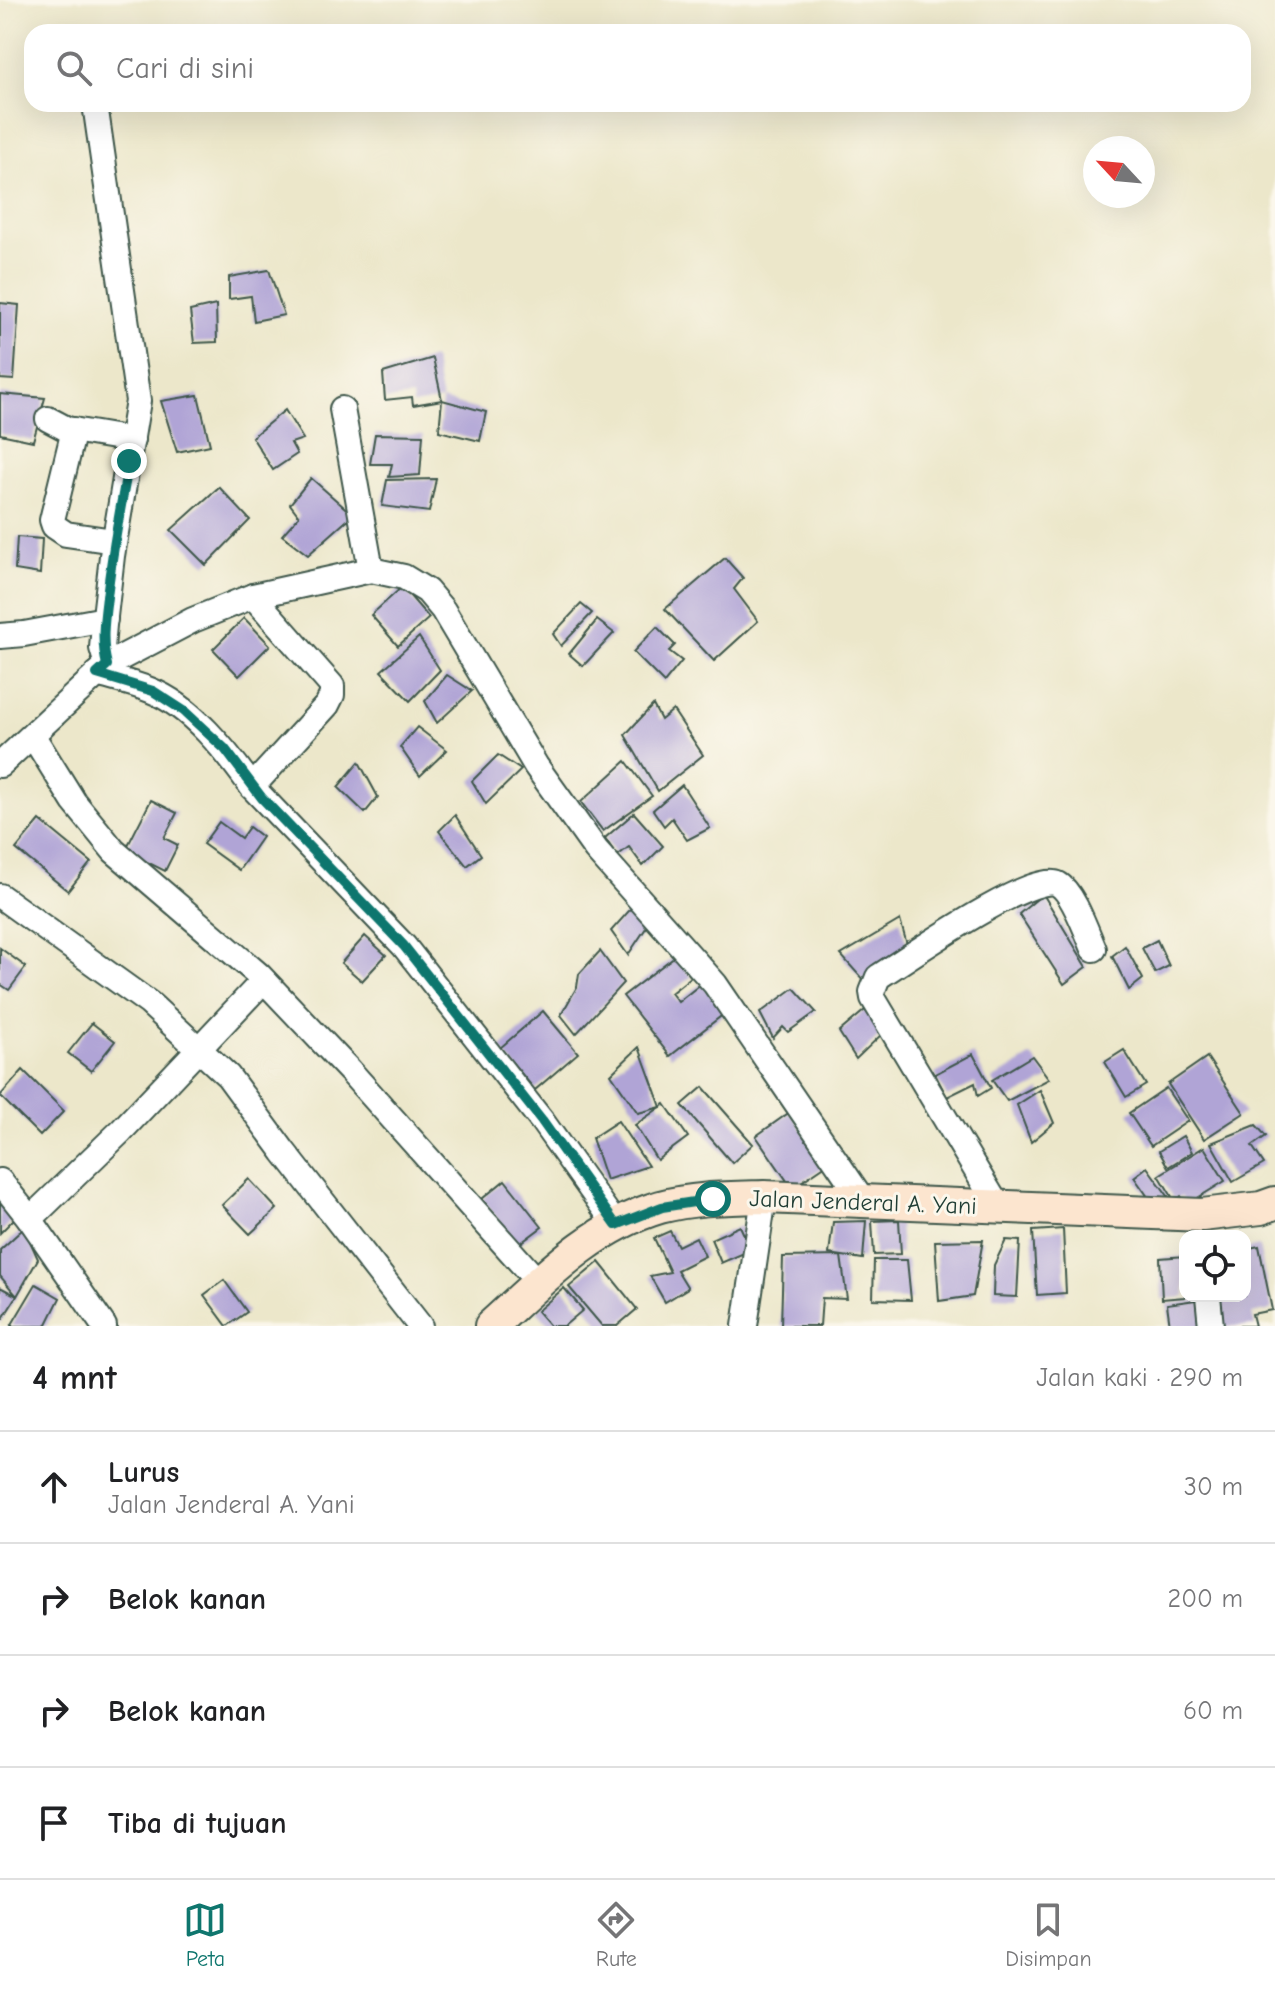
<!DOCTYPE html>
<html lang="id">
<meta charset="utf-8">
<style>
body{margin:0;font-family:"Comic Neue",sans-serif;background:#f6f6f6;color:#202124}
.controls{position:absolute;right:24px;bottom:24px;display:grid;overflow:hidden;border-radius:16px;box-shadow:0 8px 32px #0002}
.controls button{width:72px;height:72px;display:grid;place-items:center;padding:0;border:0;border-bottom:2px solid #e0e0e0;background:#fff;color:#202124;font:40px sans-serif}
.compass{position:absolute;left:1083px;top:136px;width:72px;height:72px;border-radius:50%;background:#fff;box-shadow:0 8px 32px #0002;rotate:296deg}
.stop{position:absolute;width:24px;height:24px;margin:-18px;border:6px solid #0f766e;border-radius:50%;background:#fff}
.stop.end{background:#0f766e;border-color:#fff;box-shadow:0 2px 8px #0008}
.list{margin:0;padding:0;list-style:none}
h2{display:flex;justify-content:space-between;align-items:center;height:104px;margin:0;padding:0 32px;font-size:34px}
h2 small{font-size:26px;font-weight:400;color:#757577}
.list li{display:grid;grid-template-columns:52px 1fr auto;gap:24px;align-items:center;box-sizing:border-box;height:112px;padding:0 32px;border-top:2px solid #e0e0e0}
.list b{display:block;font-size:30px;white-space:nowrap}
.list p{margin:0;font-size:26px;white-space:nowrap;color:#757577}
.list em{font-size:26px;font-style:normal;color:#757577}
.icon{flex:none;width:44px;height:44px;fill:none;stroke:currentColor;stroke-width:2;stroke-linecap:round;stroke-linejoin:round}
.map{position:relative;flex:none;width:1275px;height:1326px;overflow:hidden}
.search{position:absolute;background:#fff;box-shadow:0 8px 32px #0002;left:24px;right:24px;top:24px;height:88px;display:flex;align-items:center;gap:20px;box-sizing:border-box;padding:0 28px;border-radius:24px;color:#757577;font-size:30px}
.sheet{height:552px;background:#fff}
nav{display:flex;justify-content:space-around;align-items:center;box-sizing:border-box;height:112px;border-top:2px solid #e0e0e0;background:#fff;font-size:22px;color:#757577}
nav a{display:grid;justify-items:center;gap:4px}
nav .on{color:#0f766e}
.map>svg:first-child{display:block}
</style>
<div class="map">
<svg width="1275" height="1326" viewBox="0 0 1275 1326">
<rect width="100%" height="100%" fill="#fbf7ec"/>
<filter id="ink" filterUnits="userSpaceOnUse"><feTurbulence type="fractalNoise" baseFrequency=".0125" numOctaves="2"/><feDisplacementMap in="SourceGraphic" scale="16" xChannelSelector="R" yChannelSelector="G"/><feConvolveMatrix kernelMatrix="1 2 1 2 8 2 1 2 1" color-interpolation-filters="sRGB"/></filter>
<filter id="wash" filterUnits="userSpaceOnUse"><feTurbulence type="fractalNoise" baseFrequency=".006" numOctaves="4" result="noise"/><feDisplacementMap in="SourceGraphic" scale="32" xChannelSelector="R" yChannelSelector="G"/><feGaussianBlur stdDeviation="1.8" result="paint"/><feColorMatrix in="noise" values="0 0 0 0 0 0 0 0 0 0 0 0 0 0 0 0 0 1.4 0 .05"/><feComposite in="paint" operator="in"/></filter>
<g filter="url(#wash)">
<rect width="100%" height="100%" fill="#ece7ca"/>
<g id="blocks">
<g fill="#b0a4d6">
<path d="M 269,270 L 284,315 L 254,321 L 251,296 L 229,299 L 229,277 Z"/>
<path d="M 0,303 L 19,305 L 14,380 L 0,379 Z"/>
<path d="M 216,305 L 217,342 L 194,343 L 190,311 Z"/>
<path d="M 433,358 L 442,400 L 486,412 L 480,441 L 439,431 L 442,400 L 413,405 L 412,397 L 385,400 L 383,373 Z"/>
<path d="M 0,394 L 45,398 L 33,441 L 0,434 Z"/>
<path d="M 198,395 L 210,445 L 177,452 L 161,401 Z"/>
<path d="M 285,410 L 303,439 L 291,443 L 297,454 L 273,470 L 252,437 Z"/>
<path d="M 375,434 L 423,435 L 420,475 L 389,477 L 392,464 L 370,464 Z"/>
<path d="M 311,478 L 353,515 L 308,555 L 282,535 L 299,516 L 290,504 Z"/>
<path d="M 436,479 L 429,512 L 382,506 L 387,480 Z"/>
<path d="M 219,487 L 250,520 L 206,565 L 171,530 Z"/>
<path d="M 17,537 L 42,539 L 40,574 L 15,570 Z"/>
<path d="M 725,558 L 743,578 L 734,589 L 758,621 L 714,661 L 665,609 Z"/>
<path d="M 402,587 L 429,618 L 398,646 L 371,615 Z"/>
<path d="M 581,604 L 592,613 L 561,646 L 553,634 Z"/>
<path d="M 244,618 L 270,645 L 239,676 L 213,649 Z"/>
<path d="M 597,620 L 614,633 L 583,666 L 569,654 Z"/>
<path d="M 657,627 L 675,645 L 669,651 L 682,661 L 664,683 L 633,652 Z"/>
<path d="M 419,637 L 440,670 L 410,701 L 381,671 Z"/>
<path d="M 447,675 L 472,691 L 437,723 L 425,701 Z"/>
<path d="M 653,705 L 661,720 L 673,710 L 703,755 L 658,791 L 625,735 Z"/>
<path d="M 417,727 L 447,750 L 420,776 L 400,747 Z"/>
<path d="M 498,755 L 521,770 L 486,804 L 472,781 Z"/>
<path d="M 626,761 L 652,796 L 603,831 L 581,802 Z"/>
<path d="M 359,762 L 378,797 L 365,813 L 338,787 Z"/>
<path d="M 682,785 L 710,828 L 687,840 L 672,818 L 664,826 L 653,810 Z"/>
<path d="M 151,800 L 177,813 L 164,838 L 178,845 L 165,871 L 125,851 Z"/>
<path d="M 634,813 L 663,846 L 643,866 L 629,847 L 617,856 L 605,838 Z"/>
<path d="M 455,815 L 481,855 L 467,866 L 439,831 Z"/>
<path d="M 40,820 L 91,862 L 68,891 L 16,849 Z"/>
<path d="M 219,822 L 241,838 L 249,827 L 262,837 L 239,870 L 203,844 Z"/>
<path d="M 1043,894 L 1087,967 L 1064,984 L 1019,914 Z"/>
<path d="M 636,903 L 650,922 L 628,955 L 611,931 Z"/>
<path d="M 900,920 L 908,948 L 864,981 L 841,955 Z"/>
<path d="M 365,936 L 386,955 L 362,981 L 341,963 Z"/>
<path d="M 1157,940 L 1169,966 L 1155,973 L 1142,948 Z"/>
<path d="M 1125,946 L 1143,979 L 1129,990 L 1112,956 Z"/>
<path d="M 0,948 L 26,967 L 9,990 L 0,984 Z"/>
<path d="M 600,951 L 623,983 L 576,1034 L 561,1015 L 577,987 L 579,974 Z"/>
<path d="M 675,956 L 691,977 L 671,993 L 678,1002 L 702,983 L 725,1013 L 670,1056 L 623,996 Z"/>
<path d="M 794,988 L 816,1012 L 788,1032 L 783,1027 L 773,1038 L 760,1013 Z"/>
<path d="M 865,1010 L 882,1034 L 856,1059 L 839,1032 Z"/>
<path d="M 543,1011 L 578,1053 L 535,1090 L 500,1048 Z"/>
<path d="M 92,1023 L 115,1041 L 91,1071 L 68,1053 Z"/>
<path d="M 639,1047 L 661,1107 L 638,1113 L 611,1074 Z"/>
<path d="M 1124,1050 L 1146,1085 L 1126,1097 L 1105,1062 Z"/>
<path d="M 973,1054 L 991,1088 L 978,1096 L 975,1083 L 947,1097 L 935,1074 Z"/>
<path d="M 1032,1056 L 1049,1079 L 1007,1101 L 992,1080 Z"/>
<path d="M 1207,1057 L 1244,1113 L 1204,1139 L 1168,1084 Z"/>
<path d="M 23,1070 L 64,1111 L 40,1136 L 0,1096 Z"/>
<path d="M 703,1087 L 753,1144 L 732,1163 L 682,1105 Z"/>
<path d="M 1166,1088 L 1188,1121 L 1151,1146 L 1129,1113 Z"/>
<path d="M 1040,1090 L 1054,1123 L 1031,1142 L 1017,1105 Z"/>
<path d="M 665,1104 L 688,1137 L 657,1160 L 635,1125 Z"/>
<path d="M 790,1112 L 826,1165 L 792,1188 L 756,1136 Z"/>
<path d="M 618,1121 L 648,1166 L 606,1180 L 592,1138 Z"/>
<path d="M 1256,1125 L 1266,1136 L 1252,1146 L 1264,1164 L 1233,1182 L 1211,1143 Z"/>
<path d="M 1183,1136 L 1192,1152 L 1168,1167 L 1159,1151 Z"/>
<path d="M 1204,1147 L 1225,1181 L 1186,1205 L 1181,1196 L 1174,1200 L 1159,1175 Z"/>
<path d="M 1147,1167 L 1168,1196 L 1151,1201 L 1134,1177 Z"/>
<path d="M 249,1179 L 277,1209 L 250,1234 L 222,1205 Z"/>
<path d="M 505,1180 L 542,1227 L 518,1245 L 482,1199 Z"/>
<path d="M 0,1199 L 15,1218 L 0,1233 Z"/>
<path d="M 899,1220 L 901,1254 L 874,1255 L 872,1221 Z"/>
<path d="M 866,1221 L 863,1259 L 829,1254 L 833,1222 Z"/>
<path d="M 740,1226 L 751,1250 L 721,1263 L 711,1239 Z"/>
<path d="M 24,1228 L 38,1259 L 17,1296 L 0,1323 L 0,1287 L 17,1296 L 0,1276 L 0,1250 Z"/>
<path d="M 1063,1229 L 1066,1293 L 1037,1295 L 1033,1231 Z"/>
<path d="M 670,1231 L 678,1246 L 696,1237 L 705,1256 L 677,1270 L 688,1288 L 665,1302 L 650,1276 L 670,1272 L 654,1238 Z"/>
<path d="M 983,1240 L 973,1296 L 939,1301 L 935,1241 Z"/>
<path d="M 1006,1240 L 1020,1241 L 1017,1297 L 993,1296 L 994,1265 Z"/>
<path d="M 1259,1246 L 1272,1310 L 1252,1314 L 1255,1326 L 1224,1326 L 1218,1296 L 1245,1296 L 1245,1249 Z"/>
<path d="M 841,1256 L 847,1299 L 822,1298 L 820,1326 L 781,1326 L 783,1257 Z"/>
<path d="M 1185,1256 L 1185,1297 L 1162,1299 L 1160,1258 Z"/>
<path d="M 874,1260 L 907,1260 L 911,1300 L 873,1299 Z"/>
<path d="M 599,1262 L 637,1309 L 617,1326 L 602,1326 L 569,1287 Z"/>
<path d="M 224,1280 L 247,1312 L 227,1326 L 204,1295 Z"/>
<path d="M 36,1284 L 60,1298 L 46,1326 L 11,1326 Z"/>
<path d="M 564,1288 L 583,1310 L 564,1326 L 550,1326 L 537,1311 Z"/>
<path d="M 1203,1299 L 1206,1326 L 1170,1326 L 1167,1304 Z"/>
</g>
</g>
</g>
<g filter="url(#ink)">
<use href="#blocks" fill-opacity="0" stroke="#3e564a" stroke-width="2"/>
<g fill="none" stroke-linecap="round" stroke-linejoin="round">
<defs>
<g id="minor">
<path d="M 95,104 L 138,401 L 112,556 L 104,625 L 102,648 L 107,665"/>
<path d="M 342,409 L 371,570"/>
<path d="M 48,419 L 67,429 L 132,440"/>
<path d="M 74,430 L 52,520 L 54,526 L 66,534 L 114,541"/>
<path d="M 253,596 L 332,686 L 332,695 L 327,705 L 252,787 L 404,946 L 542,1121 L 616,1225"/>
<path d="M 0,636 L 24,634 L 105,619"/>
<path d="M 97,674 C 114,679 133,683 150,690 C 191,706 227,752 252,787"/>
<path d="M 33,736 L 74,802 L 114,851 L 259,975 L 350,1071 L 539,1283"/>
<path d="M 0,765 L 107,665 L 193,620 L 253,596 L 371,570 L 404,577 L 427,591 L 443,610 L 536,766 L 596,850 L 715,984 L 864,1202"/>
<path d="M 0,896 L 149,1003 L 228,1076 L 284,1152 L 420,1326"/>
<path d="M 0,1181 L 30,1219 L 104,1326"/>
<path d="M 997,1205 L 873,998 L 872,992 L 878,977 C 905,960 1033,870 1058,884 C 1073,892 1087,933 1094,949"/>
<path d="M 30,1219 L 121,1131 L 263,981"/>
<path d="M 1208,1296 L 1211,1326"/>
<path d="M 745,1326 L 764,1197"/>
</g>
<path id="secondary" d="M 491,1326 C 542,1280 592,1227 660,1207 C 693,1198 730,1198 764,1197 L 1202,1215 L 1261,1208 L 1275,1203"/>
</defs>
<use href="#minor" stroke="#3e564a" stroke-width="28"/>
<use href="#secondary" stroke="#3e564a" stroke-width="36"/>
<use href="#minor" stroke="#fff" stroke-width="24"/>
<use href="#secondary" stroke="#fce5cf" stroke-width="32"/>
</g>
</g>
<g fill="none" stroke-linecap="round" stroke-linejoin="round" filter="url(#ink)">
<path stroke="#0f766e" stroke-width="10" d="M 129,461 C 121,506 112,551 107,597 C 104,621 101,642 107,665 L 97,674 L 153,691 L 184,711 L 225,749 L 262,798 L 404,946 L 542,1121 L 616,1225 L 662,1207 L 713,1199"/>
</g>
<g text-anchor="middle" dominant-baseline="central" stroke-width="6" stroke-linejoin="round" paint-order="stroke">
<g font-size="24" fill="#1f3d34" stroke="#fbf7ec">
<text transform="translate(863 1202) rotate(2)">Jalan Jenderal A. Yani</text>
</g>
</g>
</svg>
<div class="controls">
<button><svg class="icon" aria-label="locate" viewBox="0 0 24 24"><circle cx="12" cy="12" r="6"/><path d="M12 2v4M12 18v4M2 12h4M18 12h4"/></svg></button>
</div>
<svg class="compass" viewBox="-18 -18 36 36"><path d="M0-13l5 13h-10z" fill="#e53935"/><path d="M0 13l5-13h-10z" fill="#757577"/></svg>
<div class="stop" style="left:713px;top:1199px"></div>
<div class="stop end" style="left:129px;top:461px"></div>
<div class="search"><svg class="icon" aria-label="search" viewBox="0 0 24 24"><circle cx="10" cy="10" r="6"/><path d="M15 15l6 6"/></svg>Cari di sini</div>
</div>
<section class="sheet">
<h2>4 mnt<small>Jalan kaki · 290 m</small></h2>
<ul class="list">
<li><svg class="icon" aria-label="ahead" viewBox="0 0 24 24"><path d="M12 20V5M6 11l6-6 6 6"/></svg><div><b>Lurus</b><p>Jalan Jenderal A. Yani</p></div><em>30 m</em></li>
<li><svg class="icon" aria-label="right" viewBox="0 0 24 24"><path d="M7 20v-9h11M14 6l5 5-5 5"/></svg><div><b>Belok kanan</b></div><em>200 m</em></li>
<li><svg class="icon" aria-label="right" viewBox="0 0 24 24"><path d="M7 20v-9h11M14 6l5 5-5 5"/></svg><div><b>Belok kanan</b></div><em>60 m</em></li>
<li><svg class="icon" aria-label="arrive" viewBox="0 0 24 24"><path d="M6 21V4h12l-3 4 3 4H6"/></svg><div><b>Tiba di tujuan</b></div></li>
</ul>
</section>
<nav>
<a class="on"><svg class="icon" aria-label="map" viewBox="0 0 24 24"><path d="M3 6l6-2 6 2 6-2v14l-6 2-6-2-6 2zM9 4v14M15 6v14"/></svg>Peta</a>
<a><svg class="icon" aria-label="directions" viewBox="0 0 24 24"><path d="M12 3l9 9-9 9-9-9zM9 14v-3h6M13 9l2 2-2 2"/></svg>Rute</a>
<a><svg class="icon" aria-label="saved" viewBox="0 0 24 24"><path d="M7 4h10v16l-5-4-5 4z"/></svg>Disimpan</a>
</nav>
